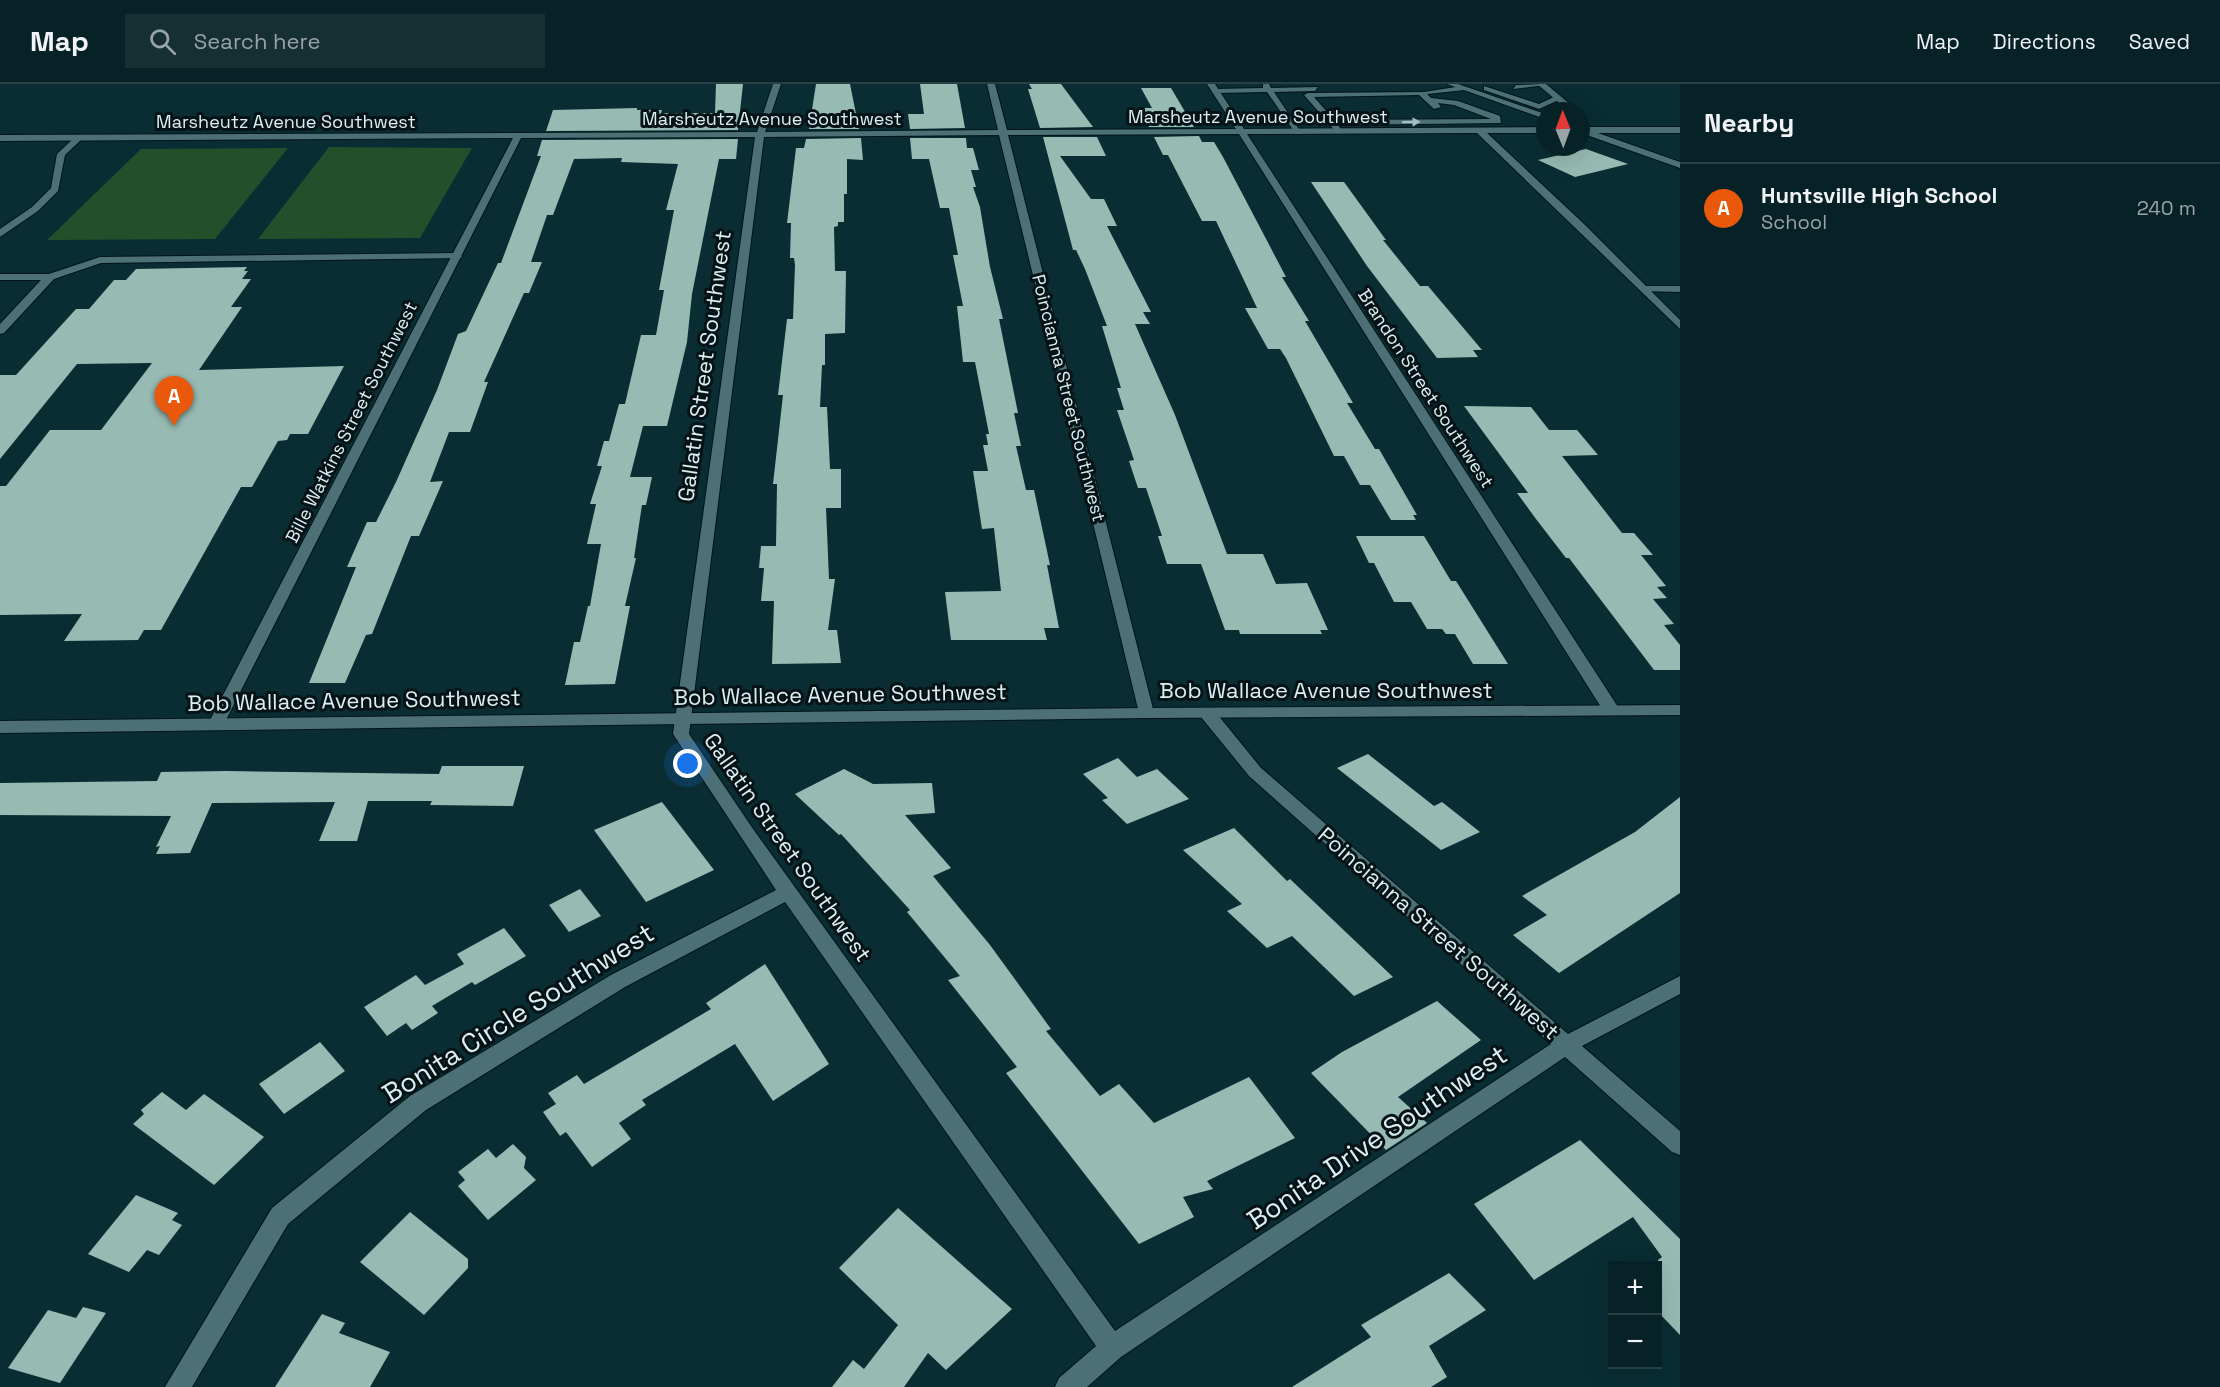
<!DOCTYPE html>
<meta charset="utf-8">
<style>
body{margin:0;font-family:"Space Grotesk",sans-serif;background:#152f32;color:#f1f3f6}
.controls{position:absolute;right:18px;bottom:18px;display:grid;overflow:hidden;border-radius:0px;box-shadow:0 6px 24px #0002}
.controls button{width:54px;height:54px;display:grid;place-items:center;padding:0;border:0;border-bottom:2px solid #283f43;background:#072226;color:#f1f3f6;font:30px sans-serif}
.compass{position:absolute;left:1536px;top:18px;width:54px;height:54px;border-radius:50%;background:#072226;box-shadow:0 6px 24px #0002;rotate:359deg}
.you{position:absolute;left:688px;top:680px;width:21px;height:21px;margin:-15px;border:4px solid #fff;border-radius:50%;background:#1a73e8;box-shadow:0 0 0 9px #1a73e833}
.badge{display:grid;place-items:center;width:39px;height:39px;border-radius:50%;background:#ea580c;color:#fff;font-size:20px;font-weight:700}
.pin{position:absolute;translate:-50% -50px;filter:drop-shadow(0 2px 3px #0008)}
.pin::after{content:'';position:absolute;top:32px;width:21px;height:18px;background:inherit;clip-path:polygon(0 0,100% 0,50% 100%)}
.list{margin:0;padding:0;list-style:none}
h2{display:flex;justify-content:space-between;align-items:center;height:78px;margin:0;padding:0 24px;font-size:26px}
h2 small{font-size:20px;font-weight:400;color:#98a4a7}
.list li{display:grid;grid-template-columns:39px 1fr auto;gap:18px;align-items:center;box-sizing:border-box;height:90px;padding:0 24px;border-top:2px solid #283f43}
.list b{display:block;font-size:22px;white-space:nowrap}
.list p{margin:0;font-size:20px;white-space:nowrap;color:#98a4a7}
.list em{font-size:20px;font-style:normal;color:#98a4a7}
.icon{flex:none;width:33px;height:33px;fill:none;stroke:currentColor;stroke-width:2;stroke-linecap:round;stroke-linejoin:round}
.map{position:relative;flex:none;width:1680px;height:1303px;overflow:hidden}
header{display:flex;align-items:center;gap:36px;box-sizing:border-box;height:84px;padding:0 30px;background:#072226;border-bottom:2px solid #283f43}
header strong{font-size:28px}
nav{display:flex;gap:33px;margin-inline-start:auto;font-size:21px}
.search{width:420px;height:54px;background:#152f32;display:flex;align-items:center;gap:15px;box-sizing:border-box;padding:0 21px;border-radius:0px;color:#98a4a7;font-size:22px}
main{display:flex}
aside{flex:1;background:#072226}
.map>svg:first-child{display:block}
</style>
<header>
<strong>Map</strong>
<div class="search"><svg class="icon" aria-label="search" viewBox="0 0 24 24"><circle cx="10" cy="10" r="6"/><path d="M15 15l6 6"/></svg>Search here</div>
<nav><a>Map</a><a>Directions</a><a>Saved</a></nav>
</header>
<main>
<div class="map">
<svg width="1680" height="1303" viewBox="0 0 1680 1303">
<rect width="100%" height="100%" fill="#092d33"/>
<g fill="#254e2b">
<path d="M 329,63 L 472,64 L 420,154 L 258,155 Z"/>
<path d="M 288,64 L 215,155 L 47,156 L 141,65 Z"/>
</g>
<g fill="#97bbb3">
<path d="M 716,0 L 743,0 L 738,46 L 546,47 L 553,26 L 637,24 L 637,26 L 662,26 L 661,29 L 715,29 Z"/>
<path d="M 816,0 L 850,0 L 859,45 L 809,45 Z"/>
<path d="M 920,0 L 957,0 L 965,44 L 910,45 L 908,30 L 924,30 Z"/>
<path d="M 1029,0 L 1061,0 L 1093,43 L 1040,44 L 1028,5 L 1032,5 Z"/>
<path d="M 1141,4 L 1171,4 L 1194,43 L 1149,43 L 1140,24 L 1152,24 Z"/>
<path d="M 1199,52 L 1202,58 L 1214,58 L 1223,73 L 1286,193 L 1282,193 L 1309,237 L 1305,237 L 1353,319 L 1347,319 L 1375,365 L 1379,365 L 1417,431 L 1413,431 L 1416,436 L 1391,436 L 1370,401 L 1360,401 L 1344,372 L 1334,372 L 1286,274 L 1280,265 L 1268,265 L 1245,224 L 1257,224 L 1216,137 L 1202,137 L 1168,71 L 1163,71 L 1154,53 Z"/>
<path d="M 1043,53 L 1097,53 L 1106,72 L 1060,72 L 1091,115 L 1104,115 L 1117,142 L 1107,142 L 1151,228 L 1143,228 L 1150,240 L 1135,240 L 1175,331 L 1227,470 L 1263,470 L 1276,500 L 1307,499 L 1328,546 L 1320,546 L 1322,550 L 1240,550 L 1239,546 L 1225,546 L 1201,480 L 1167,480 L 1158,452 L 1162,452 L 1146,404 L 1138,404 L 1129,377 L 1134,376 L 1117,326 L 1124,326 L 1117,304 L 1121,304 L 1102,242 L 1107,242 L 1085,185 L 1076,166 L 1073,166 Z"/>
<path d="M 861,54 L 863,76 L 847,75 L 847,110 L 844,110 L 844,138 L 838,138 L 838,142 L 834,143 L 835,187 L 846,187 L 845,249 L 825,250 L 825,281 L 822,281 L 820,323 L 827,323 L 830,385 L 841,385 L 841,424 L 826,424 L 829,495 L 835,495 L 828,546 L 837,546 L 841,579 L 772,580 L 774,517 L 761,517 L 764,484 L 759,484 L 761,462 L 776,462 L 777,400 L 773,400 L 783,311 L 778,311 L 787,235 L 793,235 L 795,181 L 794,174 L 790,174 L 791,139 L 787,139 L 796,64 L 804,64 L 806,55 Z"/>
<path d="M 910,54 L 966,54 L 967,64 L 973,64 L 979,86 L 971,86 L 976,103 L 973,103 L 980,123 L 990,183 L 1003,235 L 999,235 L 1018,329 L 1014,329 L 1021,362 L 1016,362 L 1026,406 L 1034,406 L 1050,481 L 1047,481 L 1059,544 L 1044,544 L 1047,556 L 951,556 L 945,508 L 1001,507 L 994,444 L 982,445 L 973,387 L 988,387 L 983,361 L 988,361 L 986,350 L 989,350 L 975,278 L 963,278 L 957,222 L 963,222 L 953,171 L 958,171 L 949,124 L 940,124 L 929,75 L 912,75 Z"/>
<path d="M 738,55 L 736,75 L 719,75 L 692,210 L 687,258 L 667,342 L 643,342 L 630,393 L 652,393 L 646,421 L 642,421 L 634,474 L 636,474 L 625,522 L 630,522 L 615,600 L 565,601 L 574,558 L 580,558 L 588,522 L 590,522 L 601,460 L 587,460 L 596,420 L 590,420 L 602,382 L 597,382 L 604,357 L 609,357 L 619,320 L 625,320 L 641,251 L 656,251 L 664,206 L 659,206 L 674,126 L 666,126 L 678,80 L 621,78 L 622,74 L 574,75 L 553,131 L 547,131 L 531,178 L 542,178 L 529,209 L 524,209 L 484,298 L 488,298 L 470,348 L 449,348 L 430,398 L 443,397 L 419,452 L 411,452 L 372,550 L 366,551 L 345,599 L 309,599 L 356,483 L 347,483 L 367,438 L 376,438 L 396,398 L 437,306 L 458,250 L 466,247 L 498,179 L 501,179 L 541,72 L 537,72 L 542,56 Z"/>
<path d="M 1586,65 L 1628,80 L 1575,93 L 1538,76 Z"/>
<path d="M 1311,98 L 1344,98 L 1386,156 L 1383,156 L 1420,202 L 1428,202 L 1482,266 L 1473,266 L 1478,273 L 1437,274 L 1367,182 Z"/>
<path d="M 247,183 L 244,187 L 248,187 L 242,195 L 251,195 L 231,223 L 242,223 L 199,286 L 344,282 L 308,350 L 290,350 L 287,356 L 278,357 L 252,403 L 241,403 L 161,546 L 144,546 L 138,556 L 64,557 L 82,530 L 0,531 L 0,402 L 6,402 L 50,346 L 101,346 L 152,279 L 77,280 L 0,375 L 0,291 L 16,291 L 76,225 L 89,225 L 114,196 L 126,196 L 136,185 Z"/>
<path d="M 1464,322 L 1531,323 L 1549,346 L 1577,346 L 1598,371 L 1562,372 L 1622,449 L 1634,449 L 1653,471 L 1641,471 L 1666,502 L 1657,503 L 1667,514 L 1653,515 L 1674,540 L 1664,541 L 1680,561 L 1680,586 L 1654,586 L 1569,474 L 1566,474 L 1536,435 L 1517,409 L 1528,409 Z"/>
<path d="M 1356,452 L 1424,452 L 1451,497 L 1456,497 L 1508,580 L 1473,580 L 1455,550 L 1446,550 L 1442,545 L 1427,545 L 1411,518 L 1394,518 L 1374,479 L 1369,479 Z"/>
<path d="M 1368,670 L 1434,722 L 1442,718 L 1480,748 L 1441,766 L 1337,684 Z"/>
<path d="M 1118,674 L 1137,693 L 1157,685 L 1189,715 L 1127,740 L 1102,716 L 1108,714 L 1083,690 Z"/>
<path d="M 442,682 L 524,682 L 513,722 L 430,721 L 432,717 L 368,717 L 357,757 L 319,757 L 335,718 L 212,719 L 190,769 L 156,770 L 160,762 L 156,763 L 171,732 L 0,731 L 0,699 L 157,697 L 161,688 L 226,687 L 439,690 Z"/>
<path d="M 844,685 L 873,700 L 932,699 L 935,729 L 905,731 L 951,784 L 933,792 L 990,861 L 1051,945 L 1046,947 L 1100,1012 L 1119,1000 L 1154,1039 L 1249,993 L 1295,1054 L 1207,1097 L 1213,1105 L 1183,1113 L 1194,1133 L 1139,1160 L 1006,989 L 1017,983 L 948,896 L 960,892 L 907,828 L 910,826 L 841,750 L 839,751 L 795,710 Z"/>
<path d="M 1680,713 L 1680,809 L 1559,889 L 1513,851 L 1547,831 L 1522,812 L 1635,748 Z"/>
<path d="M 662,718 L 714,786 L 646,818 L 594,746 Z"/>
<path d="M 1234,744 L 1287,797 L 1290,795 L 1393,893 L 1354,912 L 1292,852 L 1267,864 L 1227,827 L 1242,820 L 1183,766 Z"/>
<path d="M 580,805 L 601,832 L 569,848 L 549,821 Z"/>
<path d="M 504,844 L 526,872 L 475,901 L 472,898 L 432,922 L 438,929 L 412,946 L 406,939 L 387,952 L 364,923 L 416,891 L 425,901 L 464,880 L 457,870 Z"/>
<path d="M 765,880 L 829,980 L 773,1017 L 735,960 L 642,1016 L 646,1021 L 619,1039 L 631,1055 L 592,1083 L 566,1048 L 560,1052 L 543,1028 L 556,1020 L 548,1009 L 577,991 L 584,1000 L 711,925 L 706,919 Z"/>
<path d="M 1437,917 L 1481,956 L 1398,1013 L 1427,1039 L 1386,1066 L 1311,989 L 1342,968 Z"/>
<path d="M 320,958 L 345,987 L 284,1030 L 259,1000 Z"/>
<path d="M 162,1008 L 186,1026 L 204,1010 L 264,1053 L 214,1101 L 133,1040 L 144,1030 L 141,1026 Z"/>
<path d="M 1580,1056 L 1680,1155 L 1680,1251 L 1658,1228 L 1658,1176 L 1662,1173 L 1633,1133 L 1534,1196 L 1474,1120 Z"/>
<path d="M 513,1060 L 526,1073 L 524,1084 L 536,1096 L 488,1136 L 458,1102 L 465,1096 L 458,1088 L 488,1065 L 496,1074 Z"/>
<path d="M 136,1111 L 178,1129 L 172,1136 L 182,1141 L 159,1171 L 147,1166 L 129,1188 L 88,1170 Z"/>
<path d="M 898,1124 L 1012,1225 L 946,1286 L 928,1269 L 904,1303 L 832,1303 L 853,1276 L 864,1285 L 898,1241 L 839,1184 Z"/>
<path d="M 410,1128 L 468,1175 L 468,1184 L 424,1231 L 360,1178 Z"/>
<path d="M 1449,1189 L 1486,1226 L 1429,1262 L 1447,1293 L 1431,1303 L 1292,1303 L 1371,1253 L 1361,1241 Z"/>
<path d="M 83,1223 L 106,1229 L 60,1299 L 8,1284 L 48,1226 L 76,1234 Z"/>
<path d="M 322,1230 L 345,1239 L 339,1249 L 390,1268 L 370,1303 L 275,1303 Z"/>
</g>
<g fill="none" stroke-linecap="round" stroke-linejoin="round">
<defs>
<g id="service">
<path d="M 1263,0 L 1269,0 L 1271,4 L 1318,3 L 1315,7 L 1274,8 L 1302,50 L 1296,50 L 1267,8 L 1216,9 L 1212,7 L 1216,5 L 1263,4 Z"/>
<path d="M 1516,1 L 1545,0 L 1546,1 L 1513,5 Z"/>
<path d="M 1462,2 L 1465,6 L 1427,10 L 1431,14 L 1458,17 L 1500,32 L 1501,39 L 1338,41 L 1342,47 L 1338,50 L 1304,11 L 1308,9 L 1424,8 ZM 1419,11 L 1434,25 L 1441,23 L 1438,19 L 1454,21 L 1491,35 L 1334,36 L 1314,13 Z"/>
<path d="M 1484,2 L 1539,20 L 1556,12 L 1563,14 L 1539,25 L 1484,6 Z"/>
<path d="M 76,52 L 83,54 L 65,71 L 58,107 L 38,127 L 0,153 L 0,145 L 32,123 L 51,104 L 57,70 Z"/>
<path d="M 457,169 L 462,172 L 461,174 L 101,179 L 54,195 L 4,249 L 0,250 L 0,240 L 41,196 L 0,196 L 0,190 L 49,190 L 100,173 Z"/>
<path d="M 1644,202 L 1680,202 L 1680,208 L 1640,207 L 1640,203 Z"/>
</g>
<g id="minor">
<path d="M 773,0 L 781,0 L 765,48 L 998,46 L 987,0 L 995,0 L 1007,46 L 1236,45 L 1207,0 L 1215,0 L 1244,45 L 1545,43 L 1545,49 L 1487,49 L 1583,139 L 1680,236 L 1680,245 L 1477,49 L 1247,50 L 1618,623 L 1620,627 L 1618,631 L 1606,631 L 1239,50 L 1008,51 L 1154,629 L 1152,633 L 1140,633 L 999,51 L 764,53 L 689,650 L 753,745 L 1115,1247 L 1551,960 L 1249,692 L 1201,633 L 1199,629 L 1201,625 L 1213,625 L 1261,684 L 1568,950 L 1680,892 L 1680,910 L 1582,962 L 1680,1047 L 1680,1071 L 1672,1068 L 1565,973 L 1121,1273 L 1087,1303 L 1055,1303 L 1059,1294 L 1096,1262 L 785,818 L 625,903 L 426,1026 L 288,1140 L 192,1303 L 165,1303 L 272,1124 L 410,1012 L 611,891 L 776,806 L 673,650 L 755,53 L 521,54 L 224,640 L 216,646 L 208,640 L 513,54 L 0,57 L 0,51 L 757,48 Z"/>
<rect x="1581" y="43" width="99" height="6"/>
</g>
<g id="tertiary">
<path d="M 1537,0 L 1546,0 L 1578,27 L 1569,27 Z"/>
<path d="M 1581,34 L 1585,36 L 1585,45 L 1581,48 Z"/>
</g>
<g id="secondary">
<path d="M 1447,0 L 1458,0 L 1545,30 L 1545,35 Z"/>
<path d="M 1581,43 L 1680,78 L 1680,84 L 1581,49 Z"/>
<path d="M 1680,621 L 1680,631 L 1146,634 L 0,649 L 0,637 L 1146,624 Z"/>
</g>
</defs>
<use href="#service" stroke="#001419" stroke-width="2"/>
<use href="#minor" stroke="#001419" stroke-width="2"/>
<use href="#tertiary" stroke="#001419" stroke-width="2"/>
<use href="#secondary" stroke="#001419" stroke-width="2"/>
<use href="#service" fill="#4d7077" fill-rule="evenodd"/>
<use href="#minor" fill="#4d7077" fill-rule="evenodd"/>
<use href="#tertiary" fill="#4d7077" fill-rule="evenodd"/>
<use href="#secondary" fill="#4d7077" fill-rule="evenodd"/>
</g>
<defs><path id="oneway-solid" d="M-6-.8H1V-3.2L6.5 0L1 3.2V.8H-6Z" transform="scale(1.5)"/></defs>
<use fill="#a3bcc1" href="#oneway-solid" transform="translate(1411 38) rotate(-1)"/>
<g text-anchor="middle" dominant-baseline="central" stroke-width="6" stroke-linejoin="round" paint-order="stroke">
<g font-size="18" fill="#dceff3" stroke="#051316">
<text x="1258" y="32">Marsheutz Avenue Southwest</text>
<text x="772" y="34">Marsheutz Avenue Southwest</text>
<text x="286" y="37">Marsheutz Avenue Southwest</text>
<text transform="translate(1426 304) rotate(57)">Brandon Street Southwest</text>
<text transform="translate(1069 314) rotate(76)">Poincianna Street Southwest</text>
<text transform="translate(351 338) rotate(-63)">Bille Watkins Street Southwest</text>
</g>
<g font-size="22" fill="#dceff3" stroke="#051316">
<text transform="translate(704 282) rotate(-82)">Gallatin Street Southwest</text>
<text x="1326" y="606">Bob Wallace Avenue Southwest</text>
<text transform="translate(840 610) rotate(-1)">Bob Wallace Avenue Southwest</text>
<text transform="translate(354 616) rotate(-1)">Bob Wallace Avenue Southwest</text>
<text transform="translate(788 763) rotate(55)">Gallatin Street Southwest</text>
<text transform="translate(1439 849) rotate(41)">Poincianna Street Southwest</text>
</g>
<g font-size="27" fill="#dceff3" stroke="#051316">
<text transform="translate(518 929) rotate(-32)">Bonita Circle Southwest</text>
<text transform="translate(1377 1053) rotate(-34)">Bonita Drive Southwest</text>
</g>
</g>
</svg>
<div class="controls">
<button>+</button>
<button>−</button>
</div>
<svg class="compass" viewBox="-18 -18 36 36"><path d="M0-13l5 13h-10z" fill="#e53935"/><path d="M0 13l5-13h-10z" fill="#98a4a7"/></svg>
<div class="you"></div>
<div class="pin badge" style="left:174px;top:342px">A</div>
</div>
<aside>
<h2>Nearby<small></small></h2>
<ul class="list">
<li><span class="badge">A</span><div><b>Huntsville High School</b><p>School</p></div><em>240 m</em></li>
</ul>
</aside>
</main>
